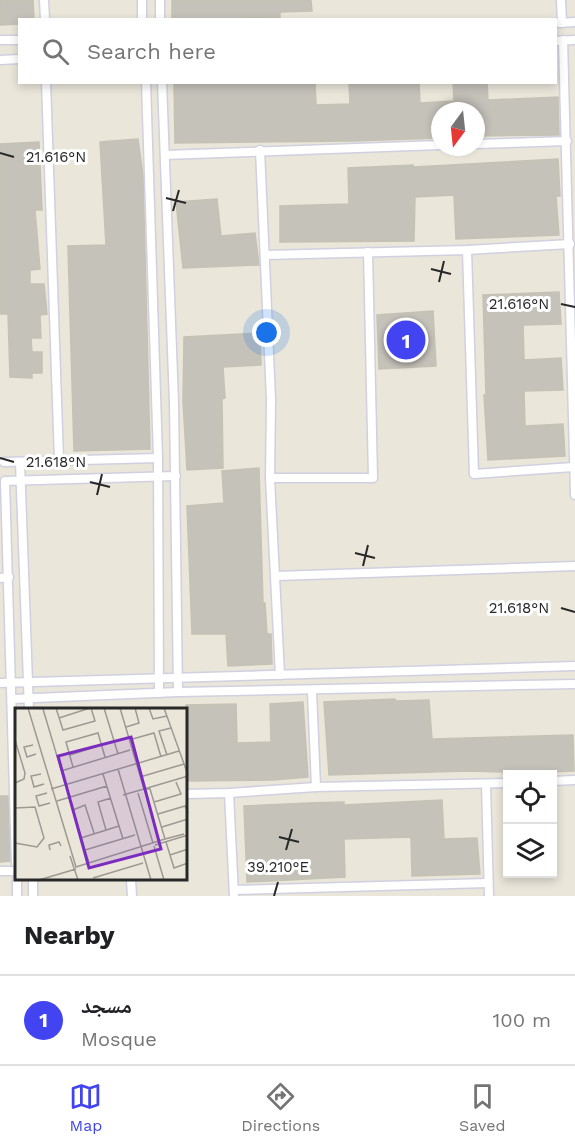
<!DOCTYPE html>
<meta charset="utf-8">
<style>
body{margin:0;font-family:"Work Sans","Noto Naskh Arabic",sans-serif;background:#f6f6f6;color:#202124}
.controls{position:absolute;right:18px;bottom:18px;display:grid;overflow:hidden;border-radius:0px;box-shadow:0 3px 9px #0003}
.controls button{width:54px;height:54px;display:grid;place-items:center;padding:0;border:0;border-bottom:2px solid #e0e0e0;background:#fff;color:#202124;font:30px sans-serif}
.compass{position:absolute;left:431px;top:102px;width:54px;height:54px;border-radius:50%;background:#fff;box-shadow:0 3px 9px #0003;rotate:195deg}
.you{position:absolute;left:267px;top:333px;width:21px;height:21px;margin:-15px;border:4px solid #fff;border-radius:50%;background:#1a73e8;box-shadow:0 0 0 9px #1a73e833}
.badge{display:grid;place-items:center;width:39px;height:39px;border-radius:50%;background:#4144f0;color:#fff;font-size:20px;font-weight:700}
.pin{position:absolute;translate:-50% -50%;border:3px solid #fff;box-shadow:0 2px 6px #0006}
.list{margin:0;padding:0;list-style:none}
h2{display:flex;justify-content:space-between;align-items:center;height:78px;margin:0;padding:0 24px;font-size:26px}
h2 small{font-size:20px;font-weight:400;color:#757577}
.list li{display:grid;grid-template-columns:39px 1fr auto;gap:18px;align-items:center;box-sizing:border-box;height:90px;padding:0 24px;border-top:2px solid #e0e0e0}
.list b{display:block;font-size:22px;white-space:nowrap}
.list p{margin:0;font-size:20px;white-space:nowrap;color:#757577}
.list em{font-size:20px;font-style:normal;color:#757577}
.icon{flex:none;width:33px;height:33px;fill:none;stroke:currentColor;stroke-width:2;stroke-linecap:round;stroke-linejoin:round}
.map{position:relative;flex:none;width:575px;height:896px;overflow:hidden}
.search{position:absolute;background:#fff;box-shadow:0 3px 9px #0003;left:18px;right:18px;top:18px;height:66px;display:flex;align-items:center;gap:15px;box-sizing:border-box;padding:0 21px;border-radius:0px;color:#757577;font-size:22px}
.sheet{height:168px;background:#fff}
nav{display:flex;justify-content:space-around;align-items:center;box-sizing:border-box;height:84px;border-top:2px solid #e0e0e0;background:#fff;font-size:16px;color:#757577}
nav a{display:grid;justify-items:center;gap:3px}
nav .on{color:#4144f0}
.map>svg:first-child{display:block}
</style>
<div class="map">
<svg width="575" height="896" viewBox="0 0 575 896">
<rect width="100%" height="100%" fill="#eae6da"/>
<g fill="#c5c2ba" stroke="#c5c2b4" stroke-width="1.5">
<path d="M 0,0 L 33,0 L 34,20 L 20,20 L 20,24 L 0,25 Z"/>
<path d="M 172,0 L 311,0 L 312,11 L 280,12 L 280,18 L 172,20 Z"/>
<path d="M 174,82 L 315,82 L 316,105 L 350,104 L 349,82 L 419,82 L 420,103 L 454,101 L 453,82 L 487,82 L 488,100 L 558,97 L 559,135 L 476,136 L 476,111 L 440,111 L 440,138 L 353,141 L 175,143 Z"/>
<path d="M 138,139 L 143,175 L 150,449 L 74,451 L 68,246 L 106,245 L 100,142 Z"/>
<path d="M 39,142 L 42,210 L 35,210 L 40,269 L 30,270 L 30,284 L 44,284 L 47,314 L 40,315 L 41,338 L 31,338 L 32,352 L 42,352 L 42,373 L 32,373 L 32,378 L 10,377 L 8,314 L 0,314 L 0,144 Z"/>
<path d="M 558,159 L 560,196 L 556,196 L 559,235 L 456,239 L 454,195 L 415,197 L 414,241 L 280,242 L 280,206 L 349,204 L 348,168 L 413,165 L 413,167 Z"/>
<path d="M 217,199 L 221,236 L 255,233 L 259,265 L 183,268 L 176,202 Z"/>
<path d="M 559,292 L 561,324 L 523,325 L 524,360 L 561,358 L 563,390 L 524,391 L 525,426 L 563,424 L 565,456 L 488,460 L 484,395 L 486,395 L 483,295 Z"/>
<path d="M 433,311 L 436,366 L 379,369 L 377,315 Z"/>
<path d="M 260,333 L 261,365 L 223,367 L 225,398 L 222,399 L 223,468 L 187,470 L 183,401 L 184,337 Z"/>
<path d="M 259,468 L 263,603 L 265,603 L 267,634 L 271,634 L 272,664 L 228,666 L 226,634 L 192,634 L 187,506 L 224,503 L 222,471 Z"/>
<path d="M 395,699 L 395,701 L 429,700 L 432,739 L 573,735 L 574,771 L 503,774 L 503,772 L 468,771 L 329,775 L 324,702 Z"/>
<path d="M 303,702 L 308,777 L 273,780 L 186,781 L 186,705 L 236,704 L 237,743 L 271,742 L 270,704 Z"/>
<path d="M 0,796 L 8,796 L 10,861 L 0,862 Z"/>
<path d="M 442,800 L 444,839 L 477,838 L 480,874 L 412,876 L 411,837 L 344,839 L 345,877 L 247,882 L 244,806 L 309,803 L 344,802 L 344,805 Z"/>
</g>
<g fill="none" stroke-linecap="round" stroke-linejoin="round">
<defs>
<g id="minor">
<path d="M 44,0 L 45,20"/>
<path d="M 142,0 L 142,20"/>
<path d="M 160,0 L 160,20"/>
<path d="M 561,0 L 562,23"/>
<path d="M 556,23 L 575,22"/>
<path d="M 0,40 L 20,40"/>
<path d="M 563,40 L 575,495"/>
<path d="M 556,41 L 575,40"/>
<path d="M 0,60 L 20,59"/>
<path d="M 46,82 L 59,460"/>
<path d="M 146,82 L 158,458 L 159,693"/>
<path d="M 162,82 L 174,403 L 178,692"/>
<path d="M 476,144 L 567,141"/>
<path d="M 260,150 L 271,399 L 270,478 L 280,675"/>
<path d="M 165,155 L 440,145"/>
<path d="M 467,250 L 474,474 L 573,467"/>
<path d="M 265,255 L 467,250 L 570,244"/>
<path d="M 4,462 L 158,458"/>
<path d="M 20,462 L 29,710"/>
<path d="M 270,478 L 373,478 L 368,252"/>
<path d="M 276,576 L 575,566"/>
<path d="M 0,578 L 9,577"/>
<path d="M 0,683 L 575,666"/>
<path d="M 312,691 L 316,787"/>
<path d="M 12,699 L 178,692 L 575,684"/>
<path d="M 552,781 L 575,780"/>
<path d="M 486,784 L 489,896"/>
<path d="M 229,793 L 234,896"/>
<path d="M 186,794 L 229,793 L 316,787 L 508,783"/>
<path d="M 16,863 L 5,481 L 176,476"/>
<path d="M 0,871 L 16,871"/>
<path d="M 17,880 L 17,896"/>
<path d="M 33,880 L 33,896"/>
<path d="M 131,880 L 132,896"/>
<path d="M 234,890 L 488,883"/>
</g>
</defs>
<use href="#minor" stroke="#d0d0e1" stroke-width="11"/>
<use href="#minor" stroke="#fff" stroke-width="8"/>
</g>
<path fill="none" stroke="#282828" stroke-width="2" d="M 0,153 L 14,157M 166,198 L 186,203M 173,211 L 179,190M 431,269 L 451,274M 439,282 L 444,261M 561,304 L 575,307M 0,458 L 14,462M 90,482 L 110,487M 97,495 L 102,474M 355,553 L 375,558M 363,566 L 368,545M 561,608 L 575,612M 279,837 L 299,842M 286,850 L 292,829M 274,896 L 278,882"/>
<g transform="translate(15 708)">
<rect width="172" height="172" fill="#eae6da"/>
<path fill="none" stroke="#9c9a93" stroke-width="1.5" d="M 13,0 L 61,159 L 150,131 L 135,81 L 129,81 L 173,68M 41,0 L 48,22 L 80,13 L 76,0M 89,0 L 103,46M 105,0 L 129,81 L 108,87M 134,0 L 138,11 L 152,8M 149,0 L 173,67M 28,1 L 50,75M 44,10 L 75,0M 111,19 L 124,15 L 120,0M 0,32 L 10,65 L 9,71 L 0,75M 114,32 L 139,25 L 146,49M 18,37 L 9,39 L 12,49 L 21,46M 55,47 L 86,37M 152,47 L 144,23 L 156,20M 58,59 L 51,34 L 83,25 L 90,49M 103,61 L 136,172M 46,63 L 115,42M 26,66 L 16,68 L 19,79 L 29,76M 88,66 L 108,131M 125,69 L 169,56M 0,78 L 0,99M 36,81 L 164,43M 32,85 L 21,88 L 24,98 L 35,95M 123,85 L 138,135M 54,89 L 74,155M 42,93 L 92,78M 139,94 L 166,86 L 161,74M 0,100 L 20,99 L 29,130 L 22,139 L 0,135M 58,102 L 70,97 L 79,125M 143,106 L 170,98 L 173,105M 147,119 L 173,111M 91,122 L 83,94 L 96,90M 66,130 L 104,118M 150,131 L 169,126M 151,134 L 159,160 L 173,155M 140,137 L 173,127M 139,138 L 149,172M 35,142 L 34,137 L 44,134 L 46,138M 70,142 L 120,127M 155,147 L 173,141M 55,148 L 63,172M 78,170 L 128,155M 24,172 L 61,161"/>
<path fill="#7b2cbf" fill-opacity="0.15" stroke="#7b2cbf" stroke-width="3" d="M 116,29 L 146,141 L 74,160 L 43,48 Z"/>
<rect width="172" height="172" fill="none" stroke="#282828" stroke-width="3"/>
</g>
<g font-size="15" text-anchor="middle" fill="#282828" stroke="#fff" stroke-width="6" stroke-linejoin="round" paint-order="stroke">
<text x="56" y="162">21.616°N</text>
<text x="519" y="309">21.616°N</text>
<text x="56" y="467">21.618°N</text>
<text x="519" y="613">21.618°N</text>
<text x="278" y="872">39.210°E</text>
</g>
</svg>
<div class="controls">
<button><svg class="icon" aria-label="locate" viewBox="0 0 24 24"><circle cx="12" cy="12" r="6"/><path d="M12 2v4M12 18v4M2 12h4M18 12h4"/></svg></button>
<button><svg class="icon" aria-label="layers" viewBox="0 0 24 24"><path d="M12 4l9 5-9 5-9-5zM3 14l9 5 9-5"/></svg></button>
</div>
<svg class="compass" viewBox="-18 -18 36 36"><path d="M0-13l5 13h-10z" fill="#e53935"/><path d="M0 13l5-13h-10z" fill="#757577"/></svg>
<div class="you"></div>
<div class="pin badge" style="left:406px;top:340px">1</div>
<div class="search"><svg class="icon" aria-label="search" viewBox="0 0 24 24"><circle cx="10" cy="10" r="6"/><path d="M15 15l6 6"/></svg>Search here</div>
</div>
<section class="sheet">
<h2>Nearby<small></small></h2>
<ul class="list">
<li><span class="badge">1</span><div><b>مسجد</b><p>Mosque</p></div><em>100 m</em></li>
</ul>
</section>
<nav>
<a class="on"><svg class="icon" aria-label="map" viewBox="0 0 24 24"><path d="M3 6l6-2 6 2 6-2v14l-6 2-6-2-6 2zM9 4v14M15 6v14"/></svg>Map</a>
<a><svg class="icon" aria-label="directions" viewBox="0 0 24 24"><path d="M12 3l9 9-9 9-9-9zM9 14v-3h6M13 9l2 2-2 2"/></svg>Directions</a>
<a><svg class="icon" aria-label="saved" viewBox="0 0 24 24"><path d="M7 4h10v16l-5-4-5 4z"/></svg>Saved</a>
</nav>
